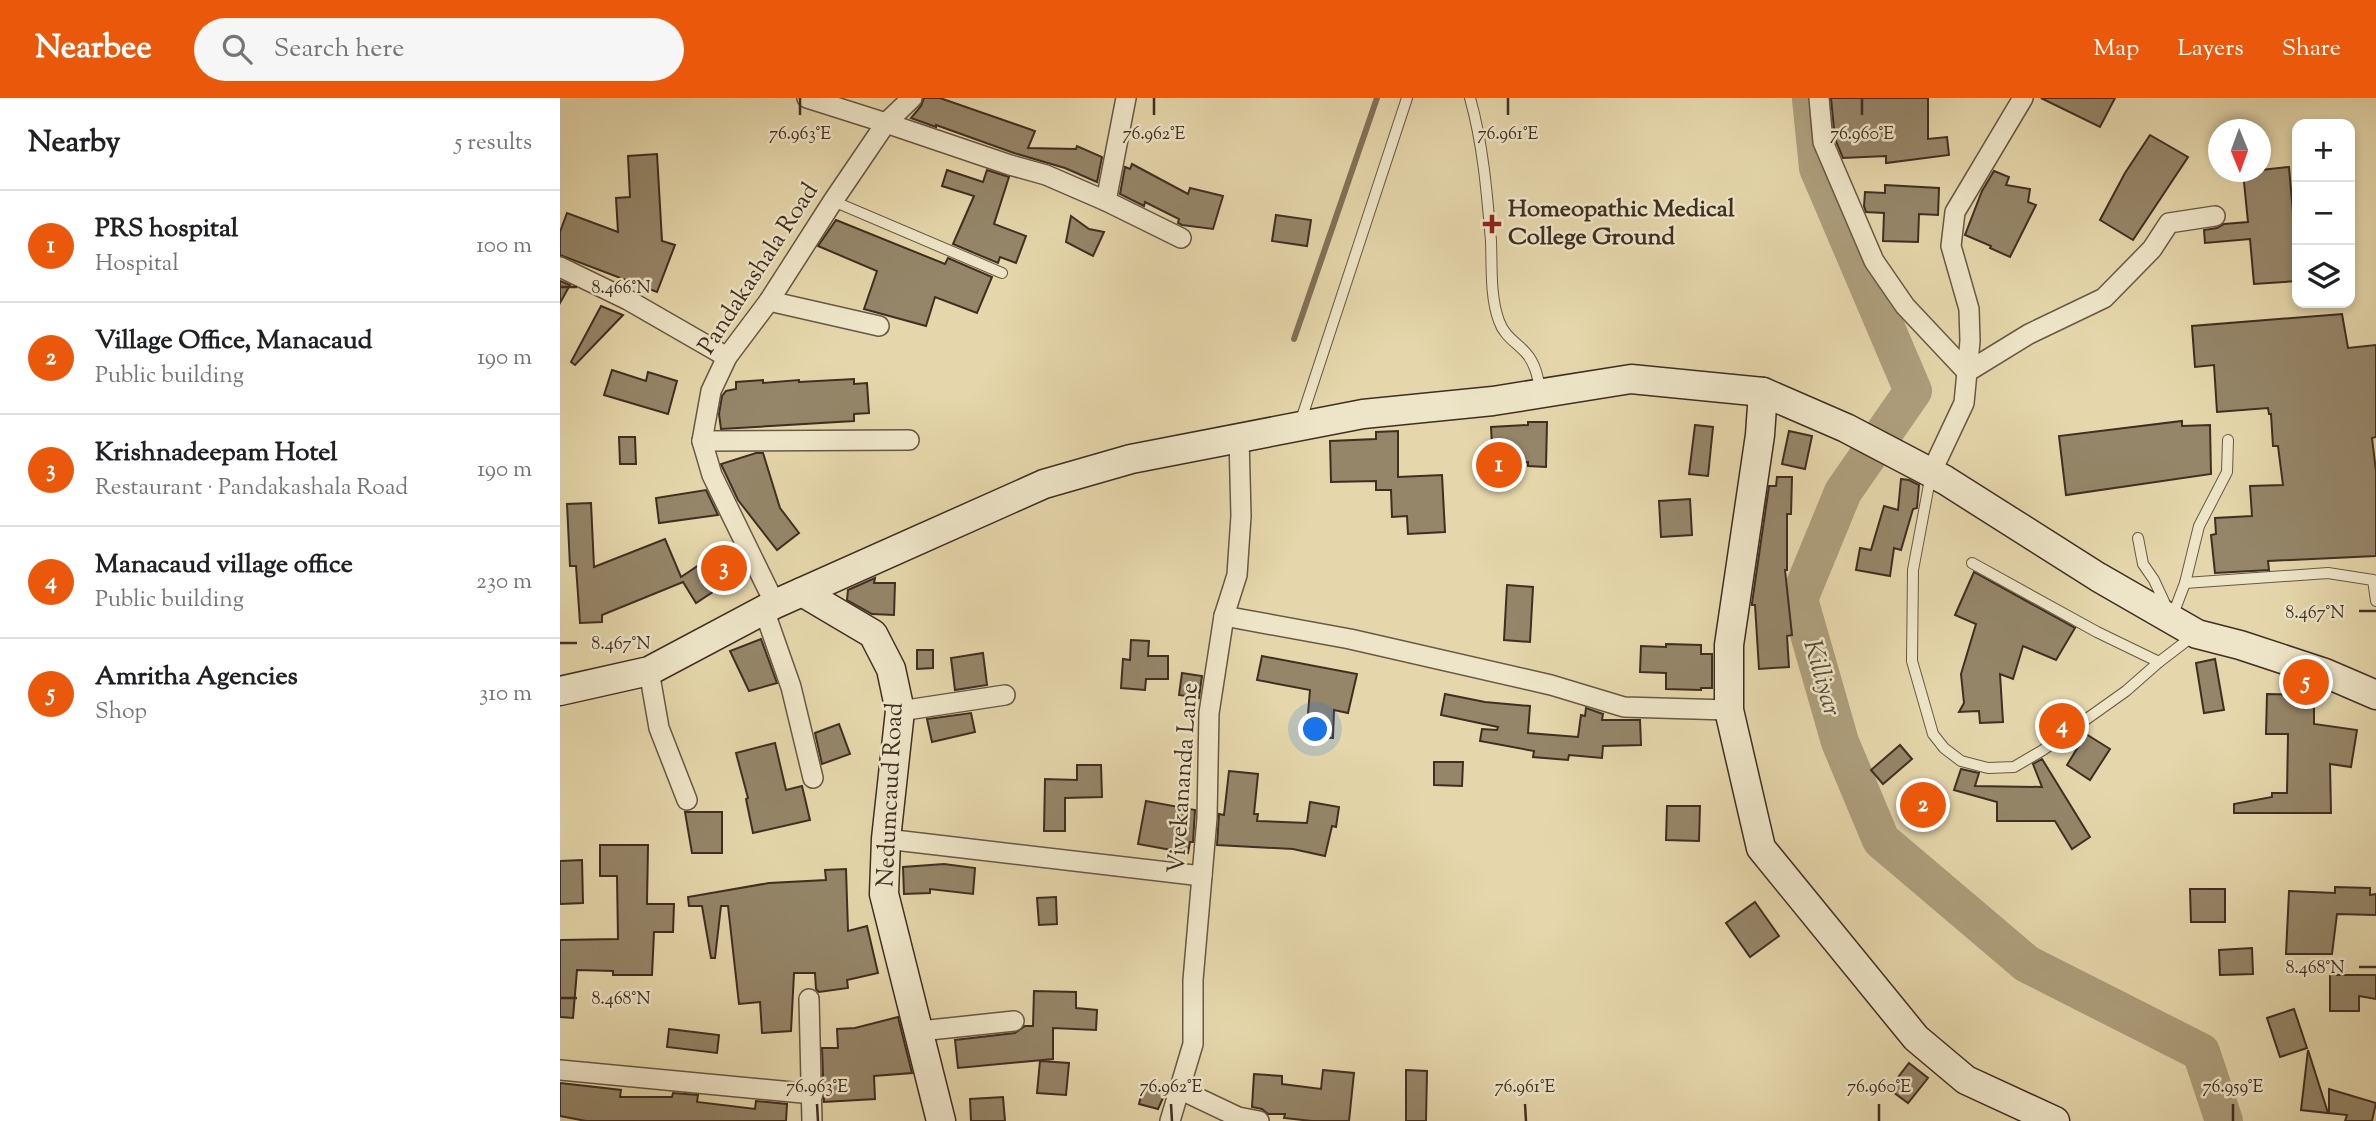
<!DOCTYPE html>
<meta charset="utf-8">
<style>
body{margin:0;font-family:"Sorts Mill Goudy",serif;background:#f6f6f6;color:#202124}
.controls{position:absolute;right:21px;top:21px;display:grid;overflow:hidden;border-radius:14px;box-shadow:0 4px 10px #0003}
.controls button{width:63px;height:63px;display:grid;place-items:center;padding:0;border:0;border-bottom:2px solid #e0e0e0;background:#fff;color:#202124;font:35px sans-serif}
.compass{position:absolute;left:1648px;top:21px;width:63px;height:63px;border-radius:50%;background:#fff;box-shadow:0 4px 10px #0003;rotate:179deg}
.you{position:absolute;left:756px;top:632px;width:24px;height:24px;margin:-18px;border:5px solid #fff;border-radius:50%;background:#1a73e8;box-shadow:0 0 0 10px #1a73e833}
.badge{display:grid;place-items:center;width:46px;height:46px;border-radius:50%;background:#ea580c;color:#fff;font-size:23px;font-weight:700}
.pin{position:absolute;translate:-50% -50%;border:4px solid #fff;box-shadow:0 2px 7px #0006}
.list{margin:0;padding:0;list-style:none}
h2{display:flex;justify-content:space-between;align-items:center;height:91px;margin:0;padding:0 28px;font-size:30px}
h2 small{font-size:23px;font-weight:400;color:#757577}
.list li{display:grid;grid-template-columns:46px 1fr auto;gap:21px;align-items:center;box-sizing:border-box;height:112px;padding:0 28px;border-top:2px solid #e0e0e0}
.list b{display:block;font-size:26px;white-space:nowrap}
.list p{margin:0;font-size:23px;white-space:nowrap;color:#757577}
.list em{font-size:23px;font-style:normal;color:#757577}
.icon{flex:none;width:38px;height:38px;fill:none;stroke:currentColor;stroke-width:2;stroke-linecap:round;stroke-linejoin:round}
.map{position:relative;flex:none;width:1816px;height:1023px;overflow:hidden}
header{display:flex;align-items:center;gap:42px;box-sizing:border-box;height:98px;padding:0 35px;background:#ea580c;color:#fff}
header strong{font-size:33px}
nav{display:flex;gap:38px;margin-inline-start:auto;font-size:24px}
.search{width:490px;height:63px;background:#f6f6f6;display:flex;align-items:center;gap:18px;box-sizing:border-box;padding:0 24px;border-radius:38px;color:#757577;font-size:26px}
main{display:flex}
aside{flex:1;background:#fff}
.map>svg:first-child{display:block}
</style>
<header>
<strong>Nearbee</strong>
<div class="search"><svg class="icon" aria-label="search" viewBox="0 0 24 24"><circle cx="10" cy="10" r="6"/><path d="M15 15l6 6"/></svg>Search here</div>
<nav><a>Map</a><a>Layers</a><a>Share</a></nav>
</header>
<main>
<aside>
<h2>Nearby<small>5 results</small></h2>
<ul class="list">
<li><span class="badge">1</span><div><b>PRS hospital</b><p>Hospital</p></div><em>100 m</em></li>
<li><span class="badge">2</span><div><b>Village Office, Manacaud</b><p>Public building</p></div><em>190 m</em></li>
<li><span class="badge">3</span><div><b>Krishnadeepam Hotel</b><p>Restaurant · Pandakashala Road</p></div><em>190 m</em></li>
<li><span class="badge">4</span><div><b>Manacaud village office</b><p>Public building</p></div><em>230 m</em></li>
<li><span class="badge">5</span><div><b>Amritha Agencies</b><p>Shop</p></div><em>310 m</em></li>
</ul>
</aside>
<div class="map">
<svg width="1816" height="1023" viewBox="0 0 1816 1023">
<rect width="100%" height="100%" fill="#e5d7ab"/>
<filter id="stains"><feTurbulence type="fractalNoise" baseFrequency=".00286" numOctaves="4"/><feColorMatrix values="0 0 0 0 .2 0 0 0 0 .09 0 0 0 0 .02 0 0 0 .5 -.17"/></filter>
<radialGradient id="worn" r=".72"><stop offset=".6" stop-color="#630" stop-opacity="0"/><stop offset="1" stop-color="#630" stop-opacity=".3"/></radialGradient>
<g fill="none" stroke-linecap="round" stroke-linejoin="round">
<path stroke="#817158" stroke-width="6" d="M 734,241 L 817,0"/>
<path stroke="#ad9e7c" stroke-width="38" d="M 1251,1 L 1258,70 L 1353,293 L 1283,394 L 1239,501 L 1280,644 L 1321,742 L 1467,866 L 1641,954 L 1664,1023"/>
</g>
<g fill="#958669" stroke="#3f2e22" stroke-width="2">
<path d="M 364,0 L 380,0 L 475,33 L 468,50 L 516,51 L 517,48 L 542,59 L 537,84 L 505,70 L 454,55 L 376,27 L 376,29 L 351,20 L 361,8 Z"/>
<path d="M 1271,0 L 1368,0 L 1368,41 L 1387,39 L 1389,57 L 1326,65 L 1326,58 L 1283,60 L 1275,41 Z"/>
<path d="M 1481,0 L 1555,0 L 1540,29 Z"/>
<path d="M 1590,37 L 1628,59 L 1573,142 L 1540,122 L 1565,75 Z"/>
<path d="M 97,56 L 102,143 L 115,147 L 97,194 L 0,157 L 0,134 L 7,115 L 58,134 L 56,100 L 70,99 L 68,58 Z"/>
<path d="M 572,66 L 628,96 L 630,90 L 663,98 L 653,131 L 622,127 L 618,125 L 619,121 L 585,104 L 584,108 L 560,96 L 565,69 L 570,71 Z"/>
<path d="M 1729,69 L 1733,114 L 1737,113 L 1737,183 L 1694,186 L 1690,141 L 1645,145 L 1644,132 L 1657,130 L 1664,126 L 1688,124 L 1683,74 Z"/>
<path d="M 387,72 L 423,84 L 427,72 L 449,79 L 434,126 L 466,138 L 456,165 L 440,159 L 438,165 L 393,146 L 414,98 L 382,88 Z"/>
<path d="M 1434,73 L 1449,79 L 1446,87 L 1470,91 L 1468,104 L 1476,107 L 1450,159 L 1430,150 L 1431,148 L 1405,137 L 1422,93 Z"/>
<path d="M 1325,87 L 1379,90 L 1378,117 L 1359,116 L 1358,144 L 1323,143 L 1324,115 L 1306,114 L 1304,108 L 1305,94 L 1325,95 Z"/>
<path d="M 716,117 L 751,122 L 747,148 L 712,143 Z"/>
<path d="M 511,118 L 529,131 L 544,134 L 533,158 L 506,144 Z"/>
<path d="M 276,122 L 385,166 L 388,160 L 432,179 L 417,215 L 375,199 L 366,228 L 304,211 L 317,173 L 258,148 Z"/>
<path d="M 0,183 L 10,187 L 0,205 Z"/>
<path d="M 41,208 L 63,217 L 15,267 L 11,264 Z"/>
<path d="M 1782,216 L 1788,250 L 1816,247 L 1816,339 L 1812,340 L 1816,373 L 1816,458 L 1708,463 L 1709,472 L 1655,475 L 1651,437 L 1656,436 L 1655,420 L 1692,418 L 1690,388 L 1723,387 L 1718,348 L 1713,348 L 1711,316 L 1709,316 L 1708,310 L 1657,314 L 1654,267 L 1635,269 L 1632,228 Z"/>
<path d="M 52,272 L 86,283 L 88,274 L 117,283 L 108,316 L 44,297 Z"/>
<path d="M 294,281 L 294,286 L 307,285 L 309,315 L 294,316 L 294,323 L 161,331 L 159,316 L 162,298 L 166,293 L 176,291 L 176,284 L 203,282 L 203,285 L 239,282 L 239,284 Z"/>
<path d="M 1622,323 L 1622,328 L 1650,327 L 1651,376 L 1506,397 L 1499,338 Z"/>
<path d="M 968,324 L 987,324 L 986,369 L 968,368 L 968,364 L 933,366 L 931,329 L 968,327 Z"/>
<path d="M 1135,327 L 1153,329 L 1148,378 L 1129,376 Z"/>
<path d="M 838,333 L 838,379 L 882,377 L 885,434 L 848,436 L 847,418 L 832,419 L 831,392 L 816,392 L 816,383 L 771,384 L 770,343 L 816,341 L 816,334 Z"/>
<path d="M 1229,333 L 1252,338 L 1245,371 L 1222,366 Z"/>
<path d="M 59,339 L 75,339 L 76,366 L 60,366 Z"/>
<path d="M 196,355 L 203,355 L 220,410 L 239,435 L 217,452 L 178,402 L 161,366 Z"/>
<path d="M 1217,379 L 1232,379 L 1231,416 L 1227,416 L 1227,472 L 1225,472 L 1232,537 L 1227,538 L 1229,569 L 1199,571 L 1195,507 L 1192,507 L 1192,505 L 1209,388 L 1216,388 Z"/>
<path d="M 1341,381 L 1349,382 L 1359,387 L 1357,410 L 1353,411 L 1341,452 L 1334,450 L 1330,478 L 1296,472 L 1300,450 L 1311,452 L 1324,408 L 1338,412 Z"/>
<path d="M 146,392 L 158,417 L 99,425 L 96,400 Z"/>
<path d="M 1130,401 L 1132,437 L 1101,439 L 1099,403 Z"/>
<path d="M 31,405 L 34,469 L 105,441 L 121,479 L 163,451 L 180,476 L 136,505 L 123,484 L 42,517 L 42,524 L 20,525 L 16,468 L 10,468 L 7,406 Z"/>
<path d="M 1414,474 L 1515,530 L 1496,562 L 1463,548 L 1453,581 L 1440,576 L 1443,624 L 1420,625 L 1419,613 L 1399,614 L 1404,605 L 1401,576 L 1416,526 L 1395,517 Z"/>
<path d="M 315,480 L 314,485 L 335,485 L 334,517 L 312,516 L 287,502 L 288,492 Z"/>
<path d="M 947,487 L 973,489 L 970,544 L 944,542 Z"/>
<path d="M 201,541 L 217,585 L 189,593 L 170,553 Z"/>
<path d="M 571,542 L 589,543 L 588,558 L 608,558 L 608,581 L 586,581 L 585,592 L 561,590 L 563,561 L 570,562 Z"/>
<path d="M 1106,546 L 1141,547 L 1141,556 L 1152,556 L 1152,590 L 1141,590 L 1141,592 L 1106,591 L 1106,575 L 1080,574 L 1081,548 L 1106,549 Z"/>
<path d="M 357,552 L 373,552 L 373,570 L 357,571 Z"/>
<path d="M 423,555 L 427,587 L 395,592 L 391,560 Z"/>
<path d="M 702,558 L 797,576 L 788,615 L 774,612 L 773,640 L 746,639 L 750,592 L 697,582 Z"/>
<path d="M 1655,561 L 1664,612 L 1644,615 L 1636,565 Z"/>
<path d="M 622,575 L 642,578 L 639,600 L 619,597 Z"/>
<path d="M 885,596 L 925,604 L 970,608 L 968,635 L 1018,639 L 1021,617 L 1025,618 L 1026,610 L 1043,616 L 1042,622 L 1080,622 L 1081,647 L 1043,648 L 1042,660 L 1009,657 L 1008,662 L 973,659 L 974,653 L 920,643 L 922,631 L 937,632 L 938,629 L 881,617 Z"/>
<path d="M 1707,596 L 1754,597 L 1754,626 L 1797,632 L 1791,669 L 1770,666 L 1771,715 L 1674,715 L 1674,706 L 1712,699 L 1712,695 L 1727,695 L 1728,636 L 1706,636 Z"/>
<path d="M 411,615 L 415,634 L 372,644 L 367,621 Z"/>
<path d="M 279,626 L 290,656 L 262,666 L 255,635 Z"/>
<path d="M 1526,636 L 1550,651 L 1530,682 L 1507,667 Z"/>
<path d="M 215,645 L 226,692 L 242,688 L 250,722 L 193,735 L 186,701 L 188,700 L 176,655 Z"/>
<path d="M 1340,647 L 1352,661 L 1323,686 L 1311,672 Z"/>
<path d="M 1482,661 L 1530,739 L 1512,751 L 1495,723 L 1437,723 L 1437,704 L 1394,692 L 1401,671 L 1419,675 L 1415,688 L 1482,689 L 1473,666 Z"/>
<path d="M 874,664 L 903,664 L 902,688 L 874,687 Z"/>
<path d="M 517,667 L 541,667 L 542,699 L 505,700 L 505,733 L 484,733 L 485,681 L 517,682 Z"/>
<path d="M 669,673 L 698,676 L 694,716 L 698,716 L 697,723 L 747,725 L 750,704 L 779,709 L 776,729 L 772,728 L 765,758 L 733,751 L 657,747 L 659,716 L 664,717 Z"/>
<path d="M 1362,682 L 1385,695 L 1365,732 L 1342,719 Z"/>
<path d="M 586,703 L 635,712 L 633,744 L 630,744 L 628,755 L 578,746 Z"/>
<path d="M 1107,708 L 1140,708 L 1139,743 L 1106,742 Z"/>
<path d="M 125,714 L 162,714 L 162,755 L 132,755 Z"/>
<path d="M 40,747 L 88,747 L 87,806 L 114,806 L 113,834 L 94,834 L 92,877 L 53,877 L 53,873 L 17,872 L 13,920 L 0,919 L 0,842 L 58,841 L 57,778 L 40,778 Z"/>
<path d="M 22,762 L 23,805 L 0,806 L 0,763 Z"/>
<path d="M 384,766 L 415,770 L 413,796 L 370,791 L 370,795 L 344,796 L 343,769 Z"/>
<path d="M 286,771 L 288,833 L 307,828 L 318,875 L 287,882 L 288,890 L 259,894 L 256,891 L 255,875 L 234,875 L 231,933 L 202,935 L 200,904 L 179,906 L 168,808 L 161,808 L 155,860 L 151,860 L 142,808 L 129,808 L 128,799 L 209,785 L 266,782 L 265,772 Z"/>
<path d="M 1775,789 L 1810,790 L 1810,797 L 1816,796 L 1816,817 L 1777,816 L 1772,856 L 1726,856 L 1729,793 L 1775,795 Z"/>
<path d="M 1630,791 L 1665,791 L 1665,824 L 1631,824 Z"/>
<path d="M 496,799 L 497,826 L 479,827 L 477,800 Z"/>
<path d="M 1195,804 L 1219,838 L 1190,859 L 1166,825 Z"/>
<path d="M 1692,850 L 1693,876 L 1660,877 L 1659,852 Z"/>
<path d="M 1770,877 L 1816,877 L 1816,901 L 1799,898 L 1799,913 L 1770,913 Z"/>
<path d="M 474,893 L 516,894 L 516,910 L 537,912 L 536,932 L 493,930 L 493,961 L 398,970 L 395,942 L 455,935 L 465,928 L 473,928 Z"/>
<path d="M 1734,911 L 1747,950 L 1720,959 L 1707,920 Z"/>
<path d="M 338,919 L 352,975 L 314,978 L 315,1001 L 264,1004 L 262,950 L 278,950 L 277,931 L 295,930 Z"/>
<path d="M 109,931 L 159,937 L 157,955 L 107,949 Z"/>
<path d="M 1748,952 L 1768,1015 L 1741,1012 Z"/>
<path d="M 480,963 L 509,965 L 506,997 L 477,995 Z"/>
<path d="M 1349,965 L 1368,980 L 1348,1005 L 1329,991 Z"/>
<path d="M 763,972 L 794,975 L 789,1023 L 752,1023 L 724,1020 L 725,1016 L 708,1016 L 702,1011 L 692,1009 L 694,976 L 722,978 L 722,986 L 761,991 Z"/>
<path d="M 846,972 L 867,973 L 866,1023 L 846,1023 Z"/>
<path d="M 0,985 L 61,992 L 60,999 L 112,999 L 113,995 L 138,997 L 137,1004 L 195,1011 L 196,1003 L 227,1006 L 226,1023 L 26,1023 L 0,1018 Z"/>
<path d="M 584,985 L 607,991 L 598,1011 L 579,1006 Z"/>
<path d="M 1769,991 L 1816,1005 L 1812,1023 L 1785,1023 L 1787,1017 L 1769,1015 Z"/>
<path d="M 443,999 L 445,1023 L 411,1023 L 410,1001 Z"/>
</g>
<g fill="none" stroke-linecap="round" stroke-linejoin="round">
<defs>
<g id="lane">
<path d="M 910,0 C 923,46 927,95 931,143 C 932,168 930,199 939,223 C 944,238 956,244 966,255 C 976,266 978,281 981,295"/>
<path d="M 273,103 L 442,175"/>
<path d="M 740,325 L 847,0"/>
<path d="M 1371,376 L 1353,472 L 1352,563 L 1373,636 L 1384,650 L 1401,663 L 1428,670 L 1454,669 L 1483,652 L 1566,593 L 1599,564 L 1633,538"/>
<path d="M 1578,440 L 1583,466 L 1594,482 L 1607,510"/>
<path d="M 1412,465 L 1537,534 L 1599,564"/>
<path d="M 1625,485 L 1768,475 L 1813,482 L 1816,503"/>
<path d="M 1612,519 L 1625,485 L 1639,428 L 1667,374 L 1668,342"/>
</g>
<g id="street">
<path d="M 352,0 L 326,25 L 450,67 L 486,77 L 546,103 L 621,140"/>
<path d="M 1259,0 L 1263,44 L 1314,163 L 1345,208 L 1407,274 L 1469,236 L 1544,200 L 1592,151 L 1609,125 L 1655,118"/>
<path d="M 546,103 L 566,0"/>
<path d="M 0,169 L 68,202 L 167,259"/>
<path d="M 209,203 L 319,228"/>
<path d="M 142,343 L 349,342"/>
<path d="M 1371,375 L 1404,305 L 1410,243 L 1409,211 L 1391,148 L 1395,114 L 1463,0"/>
<path d="M 215,506 L 152,377 L 142,343 L 151,293 L 167,259 L 209,203 L 273,103 L 326,25 L 247,0"/>
<path d="M 204,512 L 231,589 L 253,680"/>
<path d="M 664,518 L 790,541 L 991,587 L 1064,609 L 1169,612"/>
<path d="M 89,573 L 99,630 L 127,702"/>
<path d="M 340,613 L 445,597"/>
<path d="M 326,741 L 642,778"/>
<path d="M 249,901 L 252,1023"/>
<path d="M 360,933 L 454,923"/>
<path d="M 0,972 L 253,996"/>
<path d="M 619,991 L 678,1019 L 699,1023"/>
<path d="M 610,1023 L 633,946 L 633,882 L 647,720 L 649,615 L 664,518 L 677,477 L 681,418 L 679,339"/>
</g>
<g id="secondary">
<path d="M 1203,294 L 1200,337 L 1169,547 L 1169,612 L 1201,750 L 1356,940 L 1406,982 L 1495,1023"/>
<path d="M 242,494 L 313,536 L 331,571 L 340,613 L 326,741 L 324,796 L 381,1023"/>
<path d="M 0,593 L 89,573 L 215,506 L 484,386 L 571,361 L 803,316 L 933,303 L 1071,281 L 1203,294 L 1286,330 L 1385,382 L 1538,479 L 1637,536 L 1680,547 L 1765,575 L 1816,597"/>
</g>
</defs>
<use href="#lane" stroke="#685844" stroke-width="12"/>
<use href="#street" stroke="#685844" stroke-width="22"/>
<use href="#secondary" stroke="#3f2e22" stroke-width="31"/>
<use href="#lane" stroke="#eee5c8" stroke-width="10"/>
<use href="#street" stroke="#eee5c8" stroke-width="19"/>
<use href="#secondary" stroke="#eee5c8" stroke-width="28"/>
</g>
<path fill="none" stroke="#3f2e22" stroke-width="2.5" d="M 240,0 L 240,17M 594,0 L 594,17M 948,0 L 948,17M 1302,0 L 1302,17M 0,189 L 17,189M 1799,513 L 1816,513M 0,545 L 17,545M 1799,869 L 1816,869M 0,900 L 17,900M 257,1006 L 258,1023M 611,1006 L 612,1023M 965,1006 L 966,1023M 1319,1006 L 1319,1023M 1673,1006 L 1673,1023"/>
<path fill="#8f2418" stroke="#eee5c8" stroke-width="2.5" d="M928.5 115.5h7v7h7v7h-7v7h-7v-7h-7v-7h7z"/>
<g text-anchor="middle" dominant-baseline="central" stroke-width="5" stroke-linejoin="round" paint-order="stroke">
<g font-size="24" font-weight="bold" fill="#3f2e22" stroke="#eee5c8" text-anchor="start">
<text x="948" y="112">Homeopathic Medical<tspan x="948" dy="28">College Ground</tspan></text>
</g>
<g font-size="24" fill="#3f2e22" stroke="#eee5c8">
<text transform="translate(199 171) rotate(-57)">Pandakashala Road</text>
<text transform="translate(624 680) rotate(-86)">Vivekananda Lane</text>
<text transform="translate(331 697) rotate(-87)">Nedumcaud Road</text>
</g>
<g font-size="26" font-style="italic" fill="#5a4a38" stroke="#eee5c8">
<text transform="translate(1261 580) rotate(74)">Killiyar</text>
</g>
</g>
<g font-size="18" text-anchor="middle" fill="#3f2e22" stroke="#eee5c8" stroke-width="5" stroke-linejoin="round" paint-order="stroke">
<text x="240" y="41">76.963°E</text>
<text x="594" y="41">76.962°E</text>
<text x="948" y="41">76.961°E</text>
<text x="1302" y="41">76.960°E</text>
<text x="61" y="195">8.466°N</text>
<text x="1755" y="520">8.467°N</text>
<text x="61" y="551">8.467°N</text>
<text x="1755" y="875">8.468°N</text>
<text x="61" y="906">8.468°N</text>
<text x="257" y="994">76.963°E</text>
<text x="611" y="994">76.962°E</text>
<text x="965" y="994">76.961°E</text>
<text x="1319" y="994">76.960°E</text>
<text x="1673" y="994">76.959°E</text>
</g>
<rect width="100%" height="100%" filter="url(#stains)"/>
<rect width="100%" height="100%" fill="url(#worn)"/>
</svg>
<div class="controls">
<button>+</button>
<button>−</button>
<button><svg class="icon" aria-label="layers" viewBox="0 0 24 24"><path d="M12 4l9 5-9 5-9-5zM3 14l9 5 9-5"/></svg></button>
</div>
<svg class="compass" viewBox="-18 -18 36 36"><path d="M0-13l5 13h-10z" fill="#e53935"/><path d="M0 13l5-13h-10z" fill="#757577"/></svg>
<div class="you"></div>
<div class="pin badge" style="left:939px;top:367px">1</div>
<div class="pin badge" style="left:1363px;top:707px">2</div>
<div class="pin badge" style="left:164px;top:470px">3</div>
<div class="pin badge" style="left:1502px;top:628px">4</div>
<div class="pin badge" style="left:1746px;top:584px">5</div>
</div>
</main>
